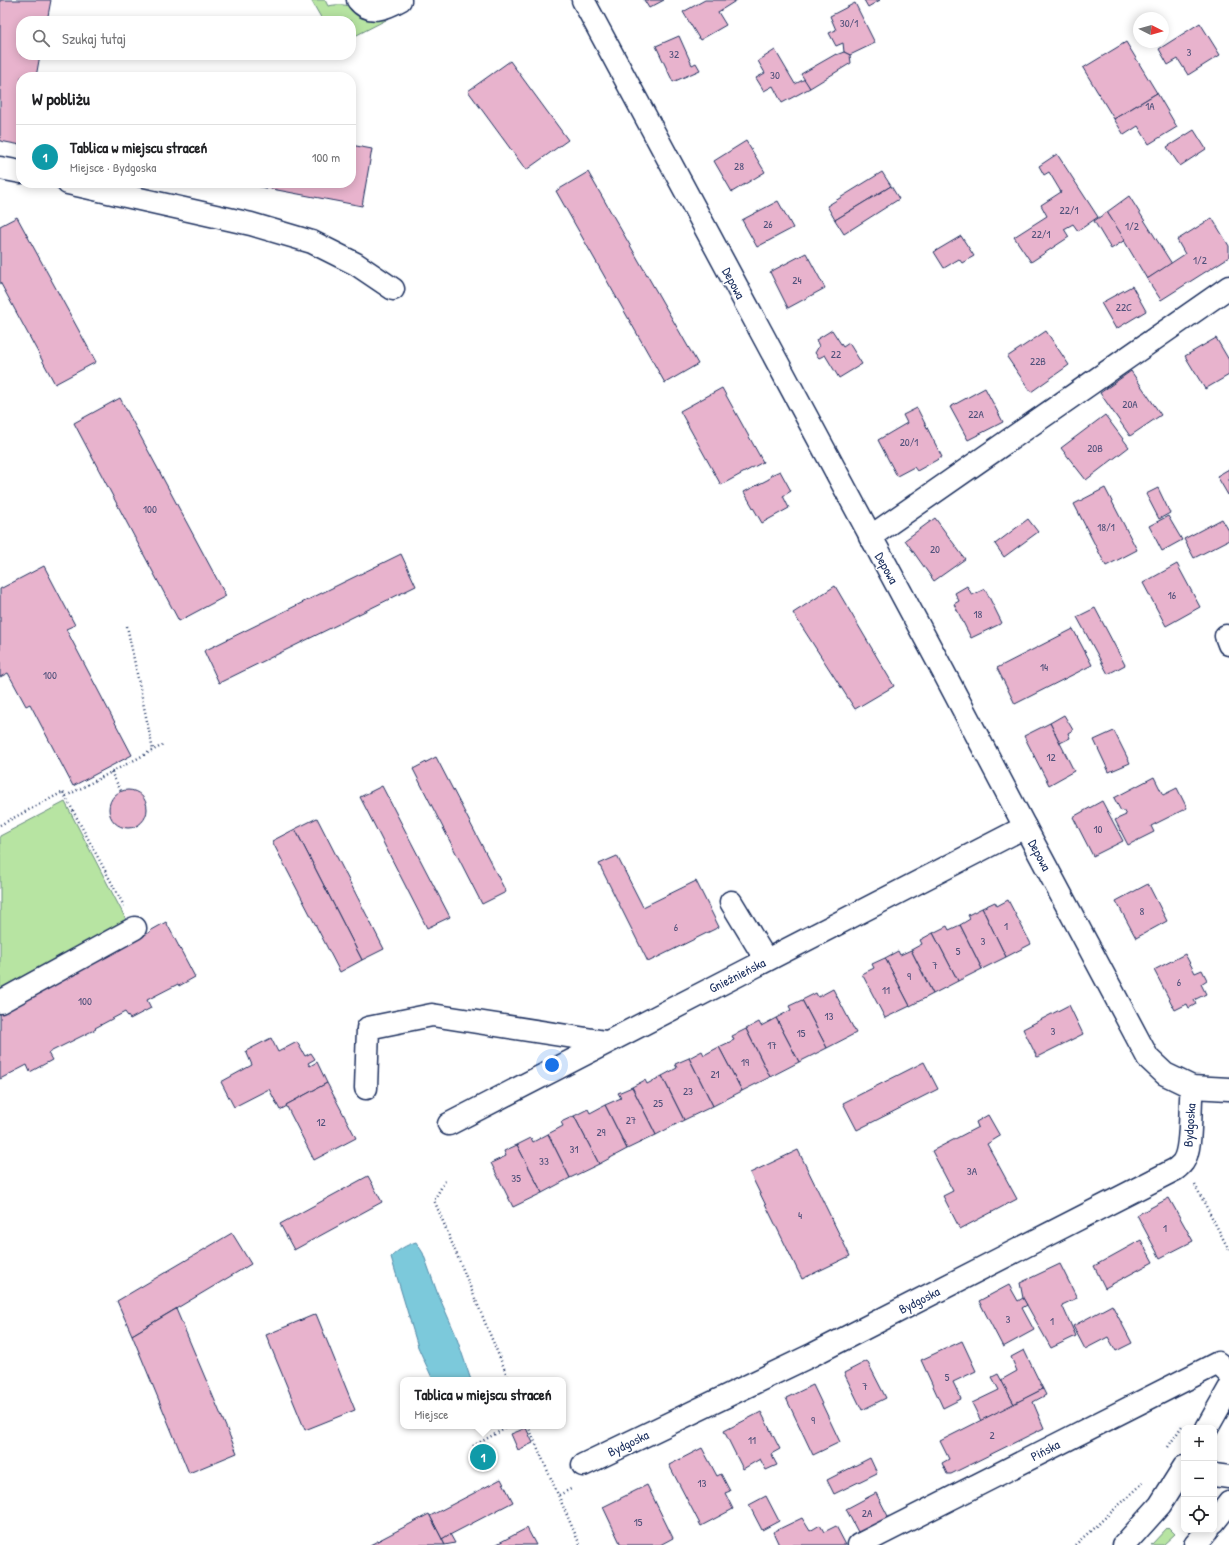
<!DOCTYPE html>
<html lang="pl">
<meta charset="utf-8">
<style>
body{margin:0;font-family:"Patrick Hand",sans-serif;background:#f2f2f2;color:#202124}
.controls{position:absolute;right:12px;bottom:12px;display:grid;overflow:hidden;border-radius:8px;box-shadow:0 2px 10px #0003}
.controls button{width:36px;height:36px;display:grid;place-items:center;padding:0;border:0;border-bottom:1px solid #e0e0e0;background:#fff;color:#202124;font:20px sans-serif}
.compass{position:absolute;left:1133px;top:12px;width:36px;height:36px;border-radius:50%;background:#fff;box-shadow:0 2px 10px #0003;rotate:96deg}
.you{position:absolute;left:552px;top:1065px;width:14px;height:14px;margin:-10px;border:3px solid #fff;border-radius:50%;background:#1a73e8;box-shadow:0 0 0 6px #1a73e833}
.badge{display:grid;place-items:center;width:26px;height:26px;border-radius:50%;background:#111827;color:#fff;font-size:13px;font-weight:700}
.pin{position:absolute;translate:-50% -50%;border:2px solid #fff;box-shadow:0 1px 4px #0006}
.popup{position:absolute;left:400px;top:1377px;width:166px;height:52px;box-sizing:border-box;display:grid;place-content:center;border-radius:8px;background:#fff;filter:drop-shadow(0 1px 3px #0005);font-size:13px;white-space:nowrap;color:#757577}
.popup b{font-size:15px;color:#202124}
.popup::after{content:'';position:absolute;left:50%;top:100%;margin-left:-8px;border:8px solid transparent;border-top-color:#fff}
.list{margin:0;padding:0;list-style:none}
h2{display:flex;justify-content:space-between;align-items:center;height:52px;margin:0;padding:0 16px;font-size:17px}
h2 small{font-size:13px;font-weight:400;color:#757577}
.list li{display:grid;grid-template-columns:26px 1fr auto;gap:12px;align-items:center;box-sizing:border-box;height:64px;padding:0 16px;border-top:1px solid #e0e0e0}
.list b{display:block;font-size:15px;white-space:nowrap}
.list p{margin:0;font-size:13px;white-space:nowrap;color:#757577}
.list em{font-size:13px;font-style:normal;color:#757577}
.icon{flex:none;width:22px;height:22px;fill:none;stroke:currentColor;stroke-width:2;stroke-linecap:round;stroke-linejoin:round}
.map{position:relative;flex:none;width:1229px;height:1545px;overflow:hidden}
.search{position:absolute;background:#fff;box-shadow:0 2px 10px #0003;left:16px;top:16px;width:340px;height:44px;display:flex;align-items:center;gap:10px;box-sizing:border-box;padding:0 14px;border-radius:16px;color:#757577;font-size:15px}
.panel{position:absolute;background:#fff;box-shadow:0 2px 10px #0003;left:16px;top:72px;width:340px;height:116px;border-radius:16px}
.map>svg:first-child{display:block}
</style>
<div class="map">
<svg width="1229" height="1545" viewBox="0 0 1229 1545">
<rect width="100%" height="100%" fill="#fff"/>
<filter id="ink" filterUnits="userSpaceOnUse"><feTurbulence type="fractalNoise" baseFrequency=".025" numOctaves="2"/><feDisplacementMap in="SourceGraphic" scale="8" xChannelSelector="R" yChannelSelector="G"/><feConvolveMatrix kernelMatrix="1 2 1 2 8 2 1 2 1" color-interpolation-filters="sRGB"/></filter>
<g filter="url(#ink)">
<g fill="#b7e4a2" stroke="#698a80">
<path d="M 311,0 L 325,0 L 328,6 C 357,0 360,17 386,20 L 351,38 L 351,21 L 323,21 Z"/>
<path d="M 65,802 L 130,927 L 0,995 L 0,836 Z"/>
<path d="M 1168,1527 L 1175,1534 L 1163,1545 L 1151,1545 Z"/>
</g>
<path fill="#7cc9db" stroke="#558ba9" d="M 416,1242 L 423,1253 L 437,1292 L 455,1333 L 471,1380 L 433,1380 L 418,1347 L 391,1257 C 398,1250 406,1245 416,1242 Z"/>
<g fill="#e8b3cd" stroke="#1b2f5e">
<path d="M 0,0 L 51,0 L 47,21 L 21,21 L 21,55 L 40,55 L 36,77 L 21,77 L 21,145 L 0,141 Z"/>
<path d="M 644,0 L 664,0 L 649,8 Z"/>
<path d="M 705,0 L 737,0 L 718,12 L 726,25 L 700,40 L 683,12 Z"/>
<path d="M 864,0 L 880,0 L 868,7 Z"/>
<path d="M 855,3 L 875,43 L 850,55 L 844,52 L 843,43 L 836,46 L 829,33 L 836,30 L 830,16 Z"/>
<path d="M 1200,23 L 1220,55 L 1188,75 L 1178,59 L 1168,65 L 1159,49 Z"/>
<path d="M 679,36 L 692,65 L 696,63 L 700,70 L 673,82 L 656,46 Z"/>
<path d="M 1126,42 L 1157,93 L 1114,119 L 1083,68 Z"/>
<path d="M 775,50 L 795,84 L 805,79 L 810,88 L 782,103 L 773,86 L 764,91 L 756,78 L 765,73 L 758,61 Z"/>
<path d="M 844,52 L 850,55 L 851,63 L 810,88 L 801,74 L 836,54 L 836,55 Z"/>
<path d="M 510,61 L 568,140 L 526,170 L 468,91 Z"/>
<path d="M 1157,93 L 1177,127 L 1149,144 L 1138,126 L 1124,135 L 1114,119 Z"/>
<path d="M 1194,130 L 1206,149 L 1180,166 L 1167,147 Z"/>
<path d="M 746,141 L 765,172 L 732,192 L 714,161 Z"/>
<path d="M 351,145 L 372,149 L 362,206 L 240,183 L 351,183 Z"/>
<path d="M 1057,154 L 1098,217 L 1078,231 L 1073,224 L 1064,229 L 1069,237 L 1031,262 L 1014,237 L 1047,216 L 1041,205 L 1061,192 L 1049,172 L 1044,175 L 1039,166 Z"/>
<path d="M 588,172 L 698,364 L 665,383 L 556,191 Z"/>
<path d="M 882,172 L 891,186 L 835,220 L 827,206 Z"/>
<path d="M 891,186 L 899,199 L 844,234 L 835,220 Z"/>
<path d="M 1129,196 L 1172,264 L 1147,279 L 1107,212 Z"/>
<path d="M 778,201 L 793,228 L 757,247 L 742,220 Z"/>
<path d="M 1107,212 L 1125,240 L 1111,249 L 1094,221 Z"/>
<path d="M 17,217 L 96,362 L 55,384 L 0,282 L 0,226 Z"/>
<path d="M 1212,218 L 1229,246 L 1229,257 L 1161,300 L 1147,279 L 1185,254 L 1177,240 Z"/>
<path d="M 961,236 L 974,256 L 962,263 L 959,259 L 944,268 L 934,252 Z"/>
<path d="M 806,253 L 825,288 L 788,308 L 770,272 Z"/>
<path d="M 1132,286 L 1146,311 L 1116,329 L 1101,303 Z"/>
<path d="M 832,330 L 843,347 L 849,343 L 862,364 L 839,378 L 825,355 L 819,358 L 815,353 L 819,346 L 816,340 Z"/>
<path d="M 1046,331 L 1069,365 L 1031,392 L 1007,357 Z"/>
<path d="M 1216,338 L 1229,360 L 1229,375 L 1205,389 L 1185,356 Z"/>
<path d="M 1131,371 L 1161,415 L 1130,436 L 1100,393 Z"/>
<path d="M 722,388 L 763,462 L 721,485 L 680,411 Z"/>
<path d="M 985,388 L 1003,422 L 968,440 L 950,407 Z"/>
<path d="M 120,398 L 226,596 L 179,621 L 74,423 Z"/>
<path d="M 917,408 L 942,457 L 917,471 L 914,467 L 897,476 L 878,440 L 907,423 L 903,415 Z"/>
<path d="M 1105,415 L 1129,447 L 1086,480 L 1061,448 Z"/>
<path d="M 1229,469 L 1229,494 L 1228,495 L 1217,476 Z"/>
<path d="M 780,471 L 791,491 L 783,496 L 789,508 L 762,523 L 744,492 L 769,479 L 771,475 Z"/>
<path d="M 1105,488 L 1137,550 L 1106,566 L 1074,504 Z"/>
<path d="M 1158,488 L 1170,513 L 1159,519 L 1146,494 Z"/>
<path d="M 1168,516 L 1182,540 L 1162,551 L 1149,526 Z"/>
<path d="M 935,518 L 965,559 L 934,581 L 905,540 Z"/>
<path d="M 1028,519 L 1038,532 L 1004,557 L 995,544 Z"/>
<path d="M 1222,519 L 1229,531 L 1229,540 L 1194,558 L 1184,539 Z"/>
<path d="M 401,554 L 416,586 L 219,683 L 204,651 Z"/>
<path d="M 1177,564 L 1200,607 L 1166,626 L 1143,583 Z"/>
<path d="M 44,566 L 75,625 L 66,629 L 132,755 L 73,786 L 30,704 L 26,706 L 8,673 L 0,677 L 0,589 Z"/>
<path d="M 835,586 L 894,686 L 855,709 L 793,613 Z"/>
<path d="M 967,586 L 972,595 L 985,589 L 1002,623 L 971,638 L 954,604 L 959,601 L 955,593 Z"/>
<path d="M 1095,608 L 1125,665 L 1108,674 L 1077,617 Z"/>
<path d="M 1073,629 L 1092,665 L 1015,704 L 997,668 Z"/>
<path d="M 1064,715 L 1073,730 L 1068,733 L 1070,738 L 1060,743 L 1050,723 Z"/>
<path d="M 1050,723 L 1074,771 L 1049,785 L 1024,736 Z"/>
<path d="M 1114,731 L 1130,763 L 1109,772 L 1094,740 Z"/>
<path d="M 436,757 L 506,892 L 482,904 L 413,769 Z"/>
<path d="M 1154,777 L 1163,795 L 1177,788 L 1187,808 L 1151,826 L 1154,832 L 1128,845 L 1115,820 L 1126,815 L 1123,810 L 1121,811 L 1114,798 Z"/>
<path d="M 382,786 L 450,917 L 427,928 L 360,797 Z"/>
<circle cx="128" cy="809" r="19"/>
<path d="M 1102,801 L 1123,841 L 1093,856 L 1073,817 Z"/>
<path d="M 317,818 L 384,949 L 362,960 L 295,829 Z"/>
<path d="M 295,829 L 362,960 L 340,972 L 272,841 Z"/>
<path d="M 617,856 L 643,907 L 696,881 L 719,927 L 648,962 L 599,864 Z"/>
<path d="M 1148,884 L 1167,921 L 1136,938 L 1116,901 Z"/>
<path d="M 1008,900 L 1031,944 L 1006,957 L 982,908 L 995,902 L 997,906 Z"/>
<path d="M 982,908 L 1006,957 L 982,969 L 960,925 L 970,919 L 968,915 Z"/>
<path d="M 166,922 L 195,977 L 179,986 L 178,984 L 147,1000 L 151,1008 L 130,1019 L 125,1012 L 95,1028 L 96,1029 L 48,1053 L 52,1060 L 30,1072 L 27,1065 L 0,1079 L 0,1012 L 150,932 L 150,931 Z"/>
<path d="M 960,925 L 982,969 L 958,981 L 933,933 L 947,926 L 949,930 Z"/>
<path d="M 933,933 L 958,981 L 933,994 L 911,950 L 922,944 L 920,940 Z"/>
<path d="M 911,950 L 933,994 L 910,1006 L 885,958 L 898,951 L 900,955 Z"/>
<path d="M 1185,954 L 1195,973 L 1202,970 L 1207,980 L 1201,984 L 1206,994 L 1194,1000 L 1196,1004 L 1189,1008 L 1187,1004 L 1175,1010 L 1154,970 Z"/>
<path d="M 885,958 L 910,1006 L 885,1018 L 862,974 L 874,968 L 872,964 Z"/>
<path d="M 833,989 L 856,1033 L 827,1048 L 802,1000 L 816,993 L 818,997 Z"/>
<path d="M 802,1000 L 827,1048 L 799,1062 L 776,1018 L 791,1010 L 789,1006 Z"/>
<path d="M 1069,1005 L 1083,1034 L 1037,1057 L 1023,1029 Z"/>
<path d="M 776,1018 L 799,1062 L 770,1077 L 746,1029 L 759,1022 L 761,1026 Z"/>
<path d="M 746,1029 L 770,1077 L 742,1091 L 719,1047 L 734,1040 L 732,1036 Z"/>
<path d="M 271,1038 L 278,1052 L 297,1042 L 305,1056 L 311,1053 L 315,1059 L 308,1063 L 310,1066 L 317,1062 L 327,1083 L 286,1105 L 287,1106 L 280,1110 L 269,1089 L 234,1107 L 221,1082 L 252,1065 L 246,1051 Z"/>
<path d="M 719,1047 L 742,1091 L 713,1106 L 689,1058 L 702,1051 L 704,1055 Z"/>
<path d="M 689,1058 L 713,1106 L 684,1120 L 662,1076 L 677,1068 L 675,1064 Z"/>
<path d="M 924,1062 L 938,1089 L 857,1130 L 843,1103 Z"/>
<path d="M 662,1076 L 684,1120 L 656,1135 L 632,1087 L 645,1080 L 647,1084 Z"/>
<path d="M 327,1083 L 356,1138 L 314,1160 L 286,1105 Z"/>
<path d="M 632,1087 L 656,1135 L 627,1149 L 605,1105 L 621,1098 L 618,1093 Z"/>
<path d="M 605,1105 L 627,1149 L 599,1164 L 574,1116 L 588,1109 L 590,1113 Z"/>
<path d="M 988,1115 L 1000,1136 L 987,1144 L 1017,1199 L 960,1229 L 943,1196 L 953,1191 L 932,1151 L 978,1127 L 976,1122 Z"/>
<path d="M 574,1116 L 599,1164 L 570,1178 L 548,1134 L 563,1126 L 561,1122 Z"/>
<path d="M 548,1134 L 570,1178 L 542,1193 L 517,1145 L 531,1138 L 533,1142 Z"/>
<path d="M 517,1145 L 542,1193 L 513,1207 L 491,1163 L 506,1156 L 504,1151 Z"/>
<path d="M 798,1150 L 850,1256 L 802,1279 L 750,1173 Z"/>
<path d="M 368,1176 L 382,1202 L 294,1250 L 280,1224 Z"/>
<path d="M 1169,1198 L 1193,1241 L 1160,1258 L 1137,1215 Z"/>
<path d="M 232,1233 L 251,1264 L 132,1335 L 117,1301 Z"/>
<path d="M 1141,1240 L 1153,1262 L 1105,1288 L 1094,1266 Z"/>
<path d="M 1060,1264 L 1077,1298 L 1062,1305 L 1076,1336 L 1051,1348 L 1023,1298 L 1020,1283 Z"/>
<path d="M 1009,1285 L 1018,1301 L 1023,1298 L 1027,1305 L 1022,1308 L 1034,1330 L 1003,1347 L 979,1301 Z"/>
<path d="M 1112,1305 L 1132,1343 L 1116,1351 L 1108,1337 L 1085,1349 L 1073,1326 Z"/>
<path d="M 176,1309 L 237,1453 L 189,1473 L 132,1335 Z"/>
<path d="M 316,1314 L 355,1410 L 305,1430 L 266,1335 Z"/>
<path d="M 962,1341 L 976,1371 L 953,1382 L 961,1399 L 943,1408 L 921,1360 Z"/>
<path d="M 1024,1350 L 1043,1389 L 1014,1404 L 1001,1380 L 1017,1371 L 1011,1357 Z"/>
<path d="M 867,1361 L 886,1398 L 862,1410 L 844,1373 Z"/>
<path d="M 998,1374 L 1014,1404 L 981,1421 L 972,1403 L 999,1390 L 992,1377 Z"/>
<path d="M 813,1385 L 840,1442 L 813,1455 L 786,1398 Z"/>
<path d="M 1043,1389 L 1046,1395 L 1033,1402 L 1044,1428 L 951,1474 L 947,1474 L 942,1463 L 949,1459 L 940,1441 Z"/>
<path d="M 761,1412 L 780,1449 L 771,1454 L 777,1465 L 766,1470 L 760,1459 L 743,1469 L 724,1431 Z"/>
<path d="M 526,1428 L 533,1443 L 518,1450 L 511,1434 Z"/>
<path d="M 702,1448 L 717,1476 L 721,1474 L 730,1491 L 725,1493 L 733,1509 L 701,1526 L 669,1465 Z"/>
<path d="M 870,1458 L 877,1473 L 834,1494 L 827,1480 Z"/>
<path d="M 501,1479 L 513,1502 L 442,1539 L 430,1516 Z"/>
<path d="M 647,1485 L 673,1538 L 660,1545 L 621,1545 L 603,1507 Z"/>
<path d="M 876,1493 L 889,1518 L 859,1534 L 846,1509 Z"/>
<path d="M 766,1496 L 779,1521 L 762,1530 L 749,1505 Z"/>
<path d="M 429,1514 L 445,1545 L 370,1545 Z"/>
<path d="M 802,1518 L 810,1531 L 820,1525 L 824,1532 L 836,1526 L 846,1545 L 779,1545 L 773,1532 Z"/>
<path d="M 527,1528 L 536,1545 L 495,1545 Z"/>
<path d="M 450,1534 L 455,1543 L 445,1545 L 442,1539 Z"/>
</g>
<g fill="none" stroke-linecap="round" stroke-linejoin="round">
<defs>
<g id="minor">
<path d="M 358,0 C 370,15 386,8 400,0"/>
<path d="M 583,0 L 943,671 L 1025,827 L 1148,1058 L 1165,1074 L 1192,1087 L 1229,1089"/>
<path d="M 0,168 L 21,172"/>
<path d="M 68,183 L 251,224 L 312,242 L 356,264 L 393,289"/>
<path d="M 870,537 L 1229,287"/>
<path d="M 1226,636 L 1229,644"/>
<path d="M 731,902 L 766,960"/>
<path d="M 0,1002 L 135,928"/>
<path d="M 366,1088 L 368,1028 L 432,1015 L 606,1042"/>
<path d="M 449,1124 L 1025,827"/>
<path d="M 583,1465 L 814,1354 L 1176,1169 C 1178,1167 1181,1165 1183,1162 C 1193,1148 1189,1106 1192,1087"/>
<path d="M 1214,1475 L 1229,1477"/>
<path d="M 859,1545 L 1218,1363 L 1229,1374"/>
</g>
<g id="major">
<path d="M 1207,1428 L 1229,1389"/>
<path d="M 1214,1522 L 1229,1503"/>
<path d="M 1124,1545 L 1160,1505 L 1184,1467"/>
<path d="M 1195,1545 L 1208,1530"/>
</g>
</defs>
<use href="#minor" stroke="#1b2f5e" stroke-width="25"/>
<use href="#major" stroke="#1b2f5e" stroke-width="25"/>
<g stroke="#1b2f5e" stroke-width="2.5" stroke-dasharray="1 3" stroke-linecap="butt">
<path d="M 127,626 L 153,750"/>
<path d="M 111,772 L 121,791"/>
<path d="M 66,796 L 163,745"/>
<path d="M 0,825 L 63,792 L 124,906"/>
<path d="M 445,1181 L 434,1200 L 509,1380"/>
<path d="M 1195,1185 L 1229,1250"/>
<path d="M 528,1426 L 580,1545"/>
<path d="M 473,1446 L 510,1426"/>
<path d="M 1168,1447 L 1182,1426"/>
<path d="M 559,1495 L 573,1488"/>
<path d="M 1075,1545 L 1140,1486 L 1144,1480"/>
</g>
<use href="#minor" stroke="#fff" stroke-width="22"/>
<use href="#major" stroke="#fff" stroke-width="22"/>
</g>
</g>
<g text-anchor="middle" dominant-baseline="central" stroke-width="3" stroke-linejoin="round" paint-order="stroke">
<g font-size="11" fill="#4e507a">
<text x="849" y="23">30/1</text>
<text x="1189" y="52">3</text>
<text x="674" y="54">32</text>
<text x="775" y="75">30</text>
<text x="1150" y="106">1A</text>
<text x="739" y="166">28</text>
<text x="1069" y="210">22/1</text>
<text x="768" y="224">26</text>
<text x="1132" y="226">1/2</text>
<text x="1041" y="234">22/1</text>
<text x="1200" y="260">1/2</text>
<text x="797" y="280">24</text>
<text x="1124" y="307">22C</text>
<text x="836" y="354">22</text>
<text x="1038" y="361">22B</text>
<text x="1130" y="404">20A</text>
<text x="976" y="414">22A</text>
<text x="909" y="442">20/1</text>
<text x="1095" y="448">20B</text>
<text x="150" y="509">100</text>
<text x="1106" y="527">18/1</text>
<text x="935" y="549">20</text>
<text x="1172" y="595">16</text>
<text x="978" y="614">18</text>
<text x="1044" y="667">14</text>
<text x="50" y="675">100</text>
<text x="1051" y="757">12</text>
<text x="1098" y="829">10</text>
<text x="1142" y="911">8</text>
<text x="1006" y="926">1</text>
<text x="676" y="927">6</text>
<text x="983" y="941">3</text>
<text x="958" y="951">5</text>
<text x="935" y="965">7</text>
<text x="909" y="976">9</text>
<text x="1179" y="982">6</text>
<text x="886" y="990">11</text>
<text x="85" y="1001">100</text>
<text x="829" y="1016">13</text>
<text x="1053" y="1031">3</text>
<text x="801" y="1033">15</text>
<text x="772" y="1045">17</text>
<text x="745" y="1062">19</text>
<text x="715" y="1074">21</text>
<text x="688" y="1091">23</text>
<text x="658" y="1103">25</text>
<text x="631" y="1120">27</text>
<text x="321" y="1122">12</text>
<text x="601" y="1132">29</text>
<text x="574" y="1149">31</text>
<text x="544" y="1161">33</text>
<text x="972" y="1171">3A</text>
<text x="516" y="1178">35</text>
<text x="800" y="1215">4</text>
<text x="1165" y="1228">1</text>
<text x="1008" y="1319">3</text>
<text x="1052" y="1321">1</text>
<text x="947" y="1377">5</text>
<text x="865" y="1386">7</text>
<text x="813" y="1420">9</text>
<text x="992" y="1435">2</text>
<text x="752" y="1440">11</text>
<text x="702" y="1483">13</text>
<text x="867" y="1513">2A</text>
<text x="638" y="1522">15</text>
</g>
<g font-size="13" fill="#1b2f5e" stroke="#fff">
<text transform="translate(734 283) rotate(62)">Depowa</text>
<text transform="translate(887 568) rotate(61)">Depowa</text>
<text transform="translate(1040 855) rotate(62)">Depowa</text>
<text transform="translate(737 975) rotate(-27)">Gnieźnieńska</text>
<text transform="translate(1189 1125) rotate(-86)">Bydgoska</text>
<text transform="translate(919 1300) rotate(-27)">Bydgoska</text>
<text transform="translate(628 1443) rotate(-26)">Bydgoska</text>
<text transform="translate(1045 1450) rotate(-27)">Pińska</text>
</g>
</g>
</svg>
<div class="controls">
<button>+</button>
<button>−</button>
<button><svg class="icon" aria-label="locate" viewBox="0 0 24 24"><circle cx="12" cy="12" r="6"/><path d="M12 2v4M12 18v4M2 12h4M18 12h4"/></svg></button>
</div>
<svg class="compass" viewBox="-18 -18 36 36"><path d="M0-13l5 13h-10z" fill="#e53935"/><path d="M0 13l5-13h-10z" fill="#757577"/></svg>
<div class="you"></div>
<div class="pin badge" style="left:483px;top:1457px;background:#0f9aa8">1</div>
<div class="popup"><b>Tablica w miejscu straceń</b>Miejsce</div>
<div class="search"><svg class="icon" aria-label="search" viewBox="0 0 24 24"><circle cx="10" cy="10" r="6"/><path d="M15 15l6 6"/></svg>Szukaj tutaj</div>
<section class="panel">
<h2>W pobliżu<small></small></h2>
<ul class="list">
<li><span class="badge" style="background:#0f9aa8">1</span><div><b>Tablica w miejscu straceń</b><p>Miejsce · Bydgoska</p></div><em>100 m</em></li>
</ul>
</section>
</div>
